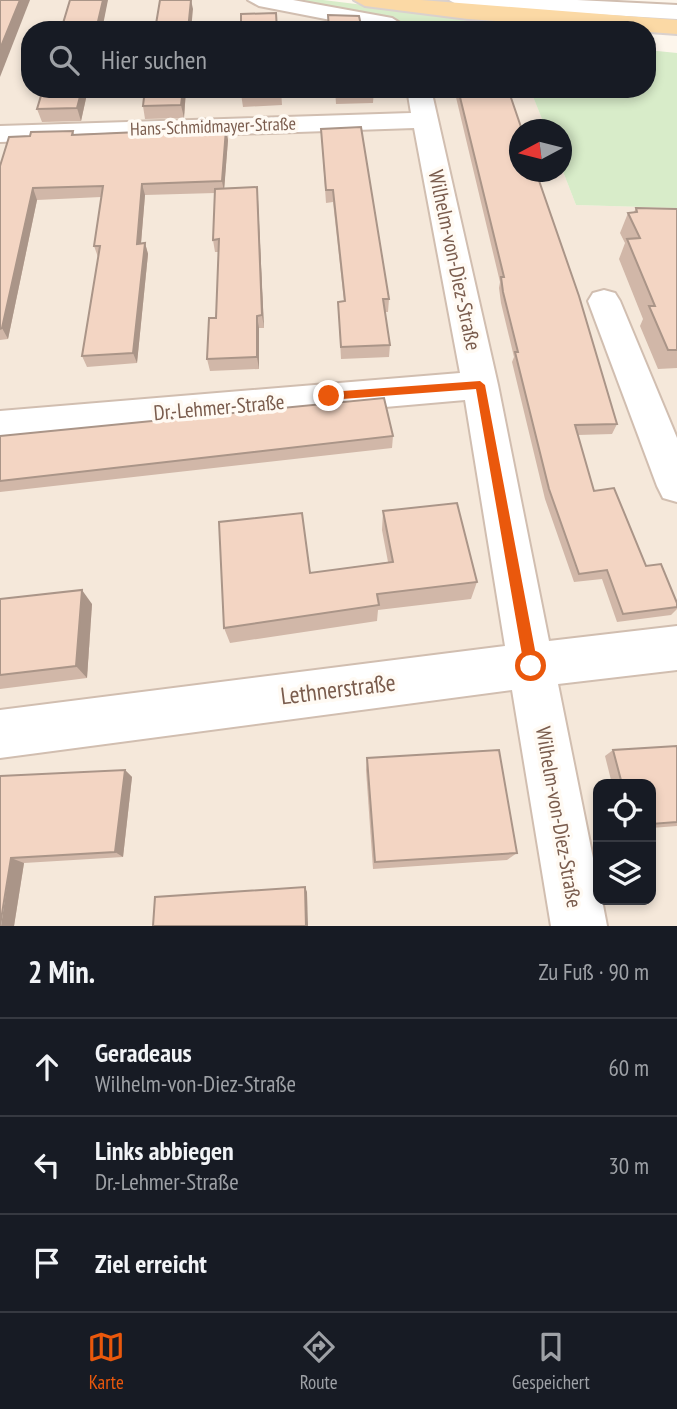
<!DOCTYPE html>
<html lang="de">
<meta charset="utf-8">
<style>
body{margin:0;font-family:"PT Sans Narrow",sans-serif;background:#242831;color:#f1f3f6}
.controls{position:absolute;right:21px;bottom:21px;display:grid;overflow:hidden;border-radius:14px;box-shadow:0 4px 10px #0003}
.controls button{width:63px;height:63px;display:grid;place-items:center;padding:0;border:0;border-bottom:2px solid #363941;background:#171b24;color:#f1f3f6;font:35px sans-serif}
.compass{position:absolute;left:509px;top:119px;width:63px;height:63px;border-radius:50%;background:#171b24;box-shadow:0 4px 10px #0003;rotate:263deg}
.stop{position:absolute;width:21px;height:21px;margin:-16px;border:5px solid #ea580c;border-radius:50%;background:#fff}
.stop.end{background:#ea580c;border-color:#fff;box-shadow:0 2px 7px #0008}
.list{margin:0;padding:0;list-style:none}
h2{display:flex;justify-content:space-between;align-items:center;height:91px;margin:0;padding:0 28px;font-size:30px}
h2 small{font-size:23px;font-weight:400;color:#9ea1a6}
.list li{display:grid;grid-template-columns:46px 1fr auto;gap:21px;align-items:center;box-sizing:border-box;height:98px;padding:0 28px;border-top:2px solid #363941}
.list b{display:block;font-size:26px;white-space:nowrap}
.list p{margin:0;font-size:23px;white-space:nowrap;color:#9ea1a6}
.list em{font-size:23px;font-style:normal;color:#9ea1a6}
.icon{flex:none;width:38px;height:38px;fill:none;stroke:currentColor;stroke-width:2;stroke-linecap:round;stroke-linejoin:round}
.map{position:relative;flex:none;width:677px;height:926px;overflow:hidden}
.search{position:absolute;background:#171b24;box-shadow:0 4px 10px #0003;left:21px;right:21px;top:21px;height:77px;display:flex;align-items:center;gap:18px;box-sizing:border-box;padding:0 24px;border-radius:28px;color:#9ea1a6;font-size:26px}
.sheet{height:385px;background:#171b24}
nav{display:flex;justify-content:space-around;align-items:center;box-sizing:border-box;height:98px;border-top:2px solid #363941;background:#171b24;font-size:19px;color:#9ea1a6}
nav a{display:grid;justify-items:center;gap:4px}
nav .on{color:#ea580c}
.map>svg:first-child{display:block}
</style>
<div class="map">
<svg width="677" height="926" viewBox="0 0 677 926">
<rect width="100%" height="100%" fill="#fdf6ec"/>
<path fill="#f5e8da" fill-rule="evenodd" d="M 0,0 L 270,0 L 396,23 L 482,30 L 30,30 L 30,89 L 530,89 L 546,129 L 520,130 L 520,172 L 562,169 L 576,205 L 677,208 L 677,926 L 0,926 ZM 598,784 L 651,784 L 651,900 L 598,900 Z"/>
<g fill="#d8ecc9">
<path d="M 270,0 L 323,0 L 438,14 L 621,30 L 482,30 L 396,23 Z"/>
<path d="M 647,50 L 677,53 L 677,208 L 576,205 L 562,169 L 562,130 L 546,129 L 530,89 L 647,89 Z"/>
</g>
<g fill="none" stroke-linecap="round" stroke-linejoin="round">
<defs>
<g id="minor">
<path d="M 248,0 L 293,0 L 392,18 L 403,25 L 400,30 L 382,30 L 259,6 Z"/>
<path d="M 449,0 L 577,0 L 677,5 L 677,19 L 460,6 Z"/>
<path d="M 407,89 L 431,89 L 498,385 L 549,641 L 677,626 L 677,670 L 558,684 L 598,883 L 598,900 L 602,900 L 607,926 L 551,926 L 512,690 L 0,758 L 0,710 L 505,646 L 465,400 L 0,441 L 0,411 L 460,373 L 414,128 L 0,142 L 0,126 L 411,113 Z"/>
<path d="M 604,290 L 615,293 L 620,301 L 677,438 L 677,502 L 663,498 L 657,486 L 588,301 L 593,293 Z"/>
</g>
<path id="major" d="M 354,0 L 421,0 L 677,20 L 677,34 L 468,19 L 365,6 Z"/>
</defs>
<use href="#minor" stroke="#d1beb0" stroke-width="4"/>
<use href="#major" stroke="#dad1cd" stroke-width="4"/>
<use href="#minor" fill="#fff" fill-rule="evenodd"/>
<use href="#major" fill="#fbd9a5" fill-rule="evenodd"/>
</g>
<g fill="#d1b7a8">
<path d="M 43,89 L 88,89 L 81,121 L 42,122 L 37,109 Z"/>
<path d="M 186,89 L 184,118 L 145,119 L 143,106 Z"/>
<path d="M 281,89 L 282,105 L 243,107 L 241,94 Z"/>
<path d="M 335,89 L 374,89 L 373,103 L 336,104 Z"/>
<path d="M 454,89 L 520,89 L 520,91 L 510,94 L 617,424 L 612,434 L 578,435 L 594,491 L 646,566 L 677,603 L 677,609 L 671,615 L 617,622 L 602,579 L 574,582 L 545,499 L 512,362 L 514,357 L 501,303 L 499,288 L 500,282 Z"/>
<path d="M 226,129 L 228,140 L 224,188 L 257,187 L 264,328 L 259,328 L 259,369 L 210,371 L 207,359 L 216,318 L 219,252 L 215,252 L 213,240 L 215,193 L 145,195 L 141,243 L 145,243 L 148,254 L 137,363 L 87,367 L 82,356 L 98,257 L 94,246 L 101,197 L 37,200 L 8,339 L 0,340 L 0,166 L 30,136 L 73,131 L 74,134 Z"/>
<path d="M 321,129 L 389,299 L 388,312 L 385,312 L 390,345 L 389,357 L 341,359 L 338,302 L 344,301 L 333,202 L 326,203 Z"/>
<path d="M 636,208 L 677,209 L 677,368 L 658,369 L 640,326 L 643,319 L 619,259 L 625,243 L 620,233 L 628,213 L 634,212 Z"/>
<path d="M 0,436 L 393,436 L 392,448 L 0,492 Z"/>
<path d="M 383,511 L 477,582 L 471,599 L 378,610 L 377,621 L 230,643 L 224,628 L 310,573 L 388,562 L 382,530 Z"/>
<path d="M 0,599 L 92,604 L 87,678 L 0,689 Z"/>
<path d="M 677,746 L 677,826 L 651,828 L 651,784 L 612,784 L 605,756 L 613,750 Z"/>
<path d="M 367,758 L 517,853 L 507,860 L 373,869 L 366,770 Z"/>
<path d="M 125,770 L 132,777 L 123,857 L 24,863 L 14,926 L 0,776 Z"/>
</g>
<g fill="#aa9588">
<path d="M 20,0 L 30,0 L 0,77 L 0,49 Z"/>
<path d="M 103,0 L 108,0 L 102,30 L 96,30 Z"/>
<path d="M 191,0 L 193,9 L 191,30 L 188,30 Z"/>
<path d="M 82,89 L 88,89 L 81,121 L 77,108 Z"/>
<path d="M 183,89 L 186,89 L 184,118 L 181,105 Z"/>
<path d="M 506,89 L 520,89 L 520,91 L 505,96 Z"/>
<path d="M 226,129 L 228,140 L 224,192 L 222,181 Z"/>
<path d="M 142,184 L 145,195 L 140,255 L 137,244 Z"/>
<path d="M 257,187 L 258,200 L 264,328 L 262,315 Z"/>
<path d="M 33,188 L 37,200 L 8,339 L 2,328 Z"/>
<path d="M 145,243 L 148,254 L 137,363 L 133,353 Z"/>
<path d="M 257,316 L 259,328 L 259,369 L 257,357 Z"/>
<path d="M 82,590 L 92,604 L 87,678 L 76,666 Z"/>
<path d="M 125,770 L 132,777 L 123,857 L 115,852 Z"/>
<path d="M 11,858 L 24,863 L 14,926 L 1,926 Z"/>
<path d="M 305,887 L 307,892 L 308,926 L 306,926 Z"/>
</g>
<g fill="#f3d5c3" stroke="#aa9588" stroke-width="2">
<path d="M 0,0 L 20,0 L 0,49 Z"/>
<path d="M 70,0 L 103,0 L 96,30 L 61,30 Z"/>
<path d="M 160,0 L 191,0 L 188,30 L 155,30 Z"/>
<path d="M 276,13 L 277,30 L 241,30 L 241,14 Z"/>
<path d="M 328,15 L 359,16 L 362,30 L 329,30 Z"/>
<path d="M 43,89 L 82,89 L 77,108 L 37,109 Z"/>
<path d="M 145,89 L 183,89 L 181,105 L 143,106 Z"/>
<path d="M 241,89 L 281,89 L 282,93 L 241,94 Z"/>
<path d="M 336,89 L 374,89 L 374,90 L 336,92 Z"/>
<path d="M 458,89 L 508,89 L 522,130 L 520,130 L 520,172 L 536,172 L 579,296 L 617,424 L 575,425 L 594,491 L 614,488 L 646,566 L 661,564 L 677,603 L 677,607 L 623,614 L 607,570 L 579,574 L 549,489 L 515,352 L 518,352 L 503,292 L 501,277 L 504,277 Z"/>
<path d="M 361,127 L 389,299 L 383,299 L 390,345 L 341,347 L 338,302 L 345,301 L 333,190 L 326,190 L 321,129 Z"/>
<path d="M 139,129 L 226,129 L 222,181 L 142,184 L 137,244 L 145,243 L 133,353 L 82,356 L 100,246 L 94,246 L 103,186 L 33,188 L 2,328 L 0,329 L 0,166 L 9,137 L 30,136 L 31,132 L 73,131 L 72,135 L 139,132 Z"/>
<path d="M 257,187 L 262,315 L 257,316 L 257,357 L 207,359 L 209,318 L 216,318 L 219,239 L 213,240 L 215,189 Z"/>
<path d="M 636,208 L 677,209 L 677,350 L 668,350 L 649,306 L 655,306 L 627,239 L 640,238 L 628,213 L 637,212 Z"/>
<path d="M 384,398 L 393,436 L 0,481 L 0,436 Z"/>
<path d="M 457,503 L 477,582 L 377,594 L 379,605 L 224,628 L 219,522 L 302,513 L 310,573 L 393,562 L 383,511 Z"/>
<path d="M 82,590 L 76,666 L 0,675 L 0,599 Z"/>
<path d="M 677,746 L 677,822 L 651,824 L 651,784 L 622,784 L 613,750 Z"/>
<path d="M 499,750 L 517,853 L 375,862 L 367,758 Z"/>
<path d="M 125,770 L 115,852 L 11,858 L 0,926 L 0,776 Z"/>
<path d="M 305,887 L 306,926 L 153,926 L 155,897 Z"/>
</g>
<path fill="#ea580c" d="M 480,381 L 485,385 L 538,666 L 531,672 L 524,666 L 476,389 L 329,400 L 324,396 L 329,392 Z"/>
<g text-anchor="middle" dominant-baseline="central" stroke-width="7" stroke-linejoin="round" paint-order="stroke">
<g font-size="18" fill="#7a5c4d" stroke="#fffaf3">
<text transform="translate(213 126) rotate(-2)">Hans-Schmidmayer-Straße</text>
</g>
<g font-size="21" fill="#7a5c4d" stroke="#fffaf3">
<text transform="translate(455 260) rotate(78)">Wilhelm-von-Diez-Straße</text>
<text transform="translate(219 407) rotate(-5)">Dr.-Lehmer-Straße</text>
<text transform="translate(559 817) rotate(80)">Wilhelm-von-Diez-Straße</text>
</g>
<g font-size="24" fill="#7a5c4d" stroke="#fffaf3">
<text transform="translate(338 689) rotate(-7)">Lethnerstraße</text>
</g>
</g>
</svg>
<div class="controls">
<button><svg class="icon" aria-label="locate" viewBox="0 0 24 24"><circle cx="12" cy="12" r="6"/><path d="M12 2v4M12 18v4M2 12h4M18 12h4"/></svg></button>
<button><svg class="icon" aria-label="layers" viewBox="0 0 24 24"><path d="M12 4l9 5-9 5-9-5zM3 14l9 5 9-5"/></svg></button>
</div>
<svg class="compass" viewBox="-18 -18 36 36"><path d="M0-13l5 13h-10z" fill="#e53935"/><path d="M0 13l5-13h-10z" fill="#9ea1a6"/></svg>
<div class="stop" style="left:531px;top:666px"></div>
<div class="stop end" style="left:329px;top:396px"></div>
<div class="search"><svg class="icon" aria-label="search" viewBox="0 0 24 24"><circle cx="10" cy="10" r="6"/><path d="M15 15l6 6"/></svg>Hier suchen</div>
</div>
<section class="sheet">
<h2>2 Min.<small>Zu Fuß · 90 m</small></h2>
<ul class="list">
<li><svg class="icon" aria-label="ahead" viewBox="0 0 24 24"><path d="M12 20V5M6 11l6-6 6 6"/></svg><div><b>Geradeaus</b><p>Wilhelm-von-Diez-Straße</p></div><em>60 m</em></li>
<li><svg class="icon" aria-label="left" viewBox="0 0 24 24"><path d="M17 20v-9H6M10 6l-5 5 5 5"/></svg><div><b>Links abbiegen</b><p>Dr.-Lehmer-Straße</p></div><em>30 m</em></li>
<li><svg class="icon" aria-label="arrive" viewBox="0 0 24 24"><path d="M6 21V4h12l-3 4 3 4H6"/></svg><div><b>Ziel erreicht</b></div></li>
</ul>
</section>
<nav>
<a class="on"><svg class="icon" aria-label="map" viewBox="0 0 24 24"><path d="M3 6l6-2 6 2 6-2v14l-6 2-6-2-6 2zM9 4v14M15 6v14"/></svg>Karte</a>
<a><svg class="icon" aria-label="directions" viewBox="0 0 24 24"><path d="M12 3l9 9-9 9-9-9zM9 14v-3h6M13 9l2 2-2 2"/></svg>Route</a>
<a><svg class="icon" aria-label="saved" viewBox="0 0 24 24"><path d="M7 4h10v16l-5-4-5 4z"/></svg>Gespeichert</a>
</nav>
